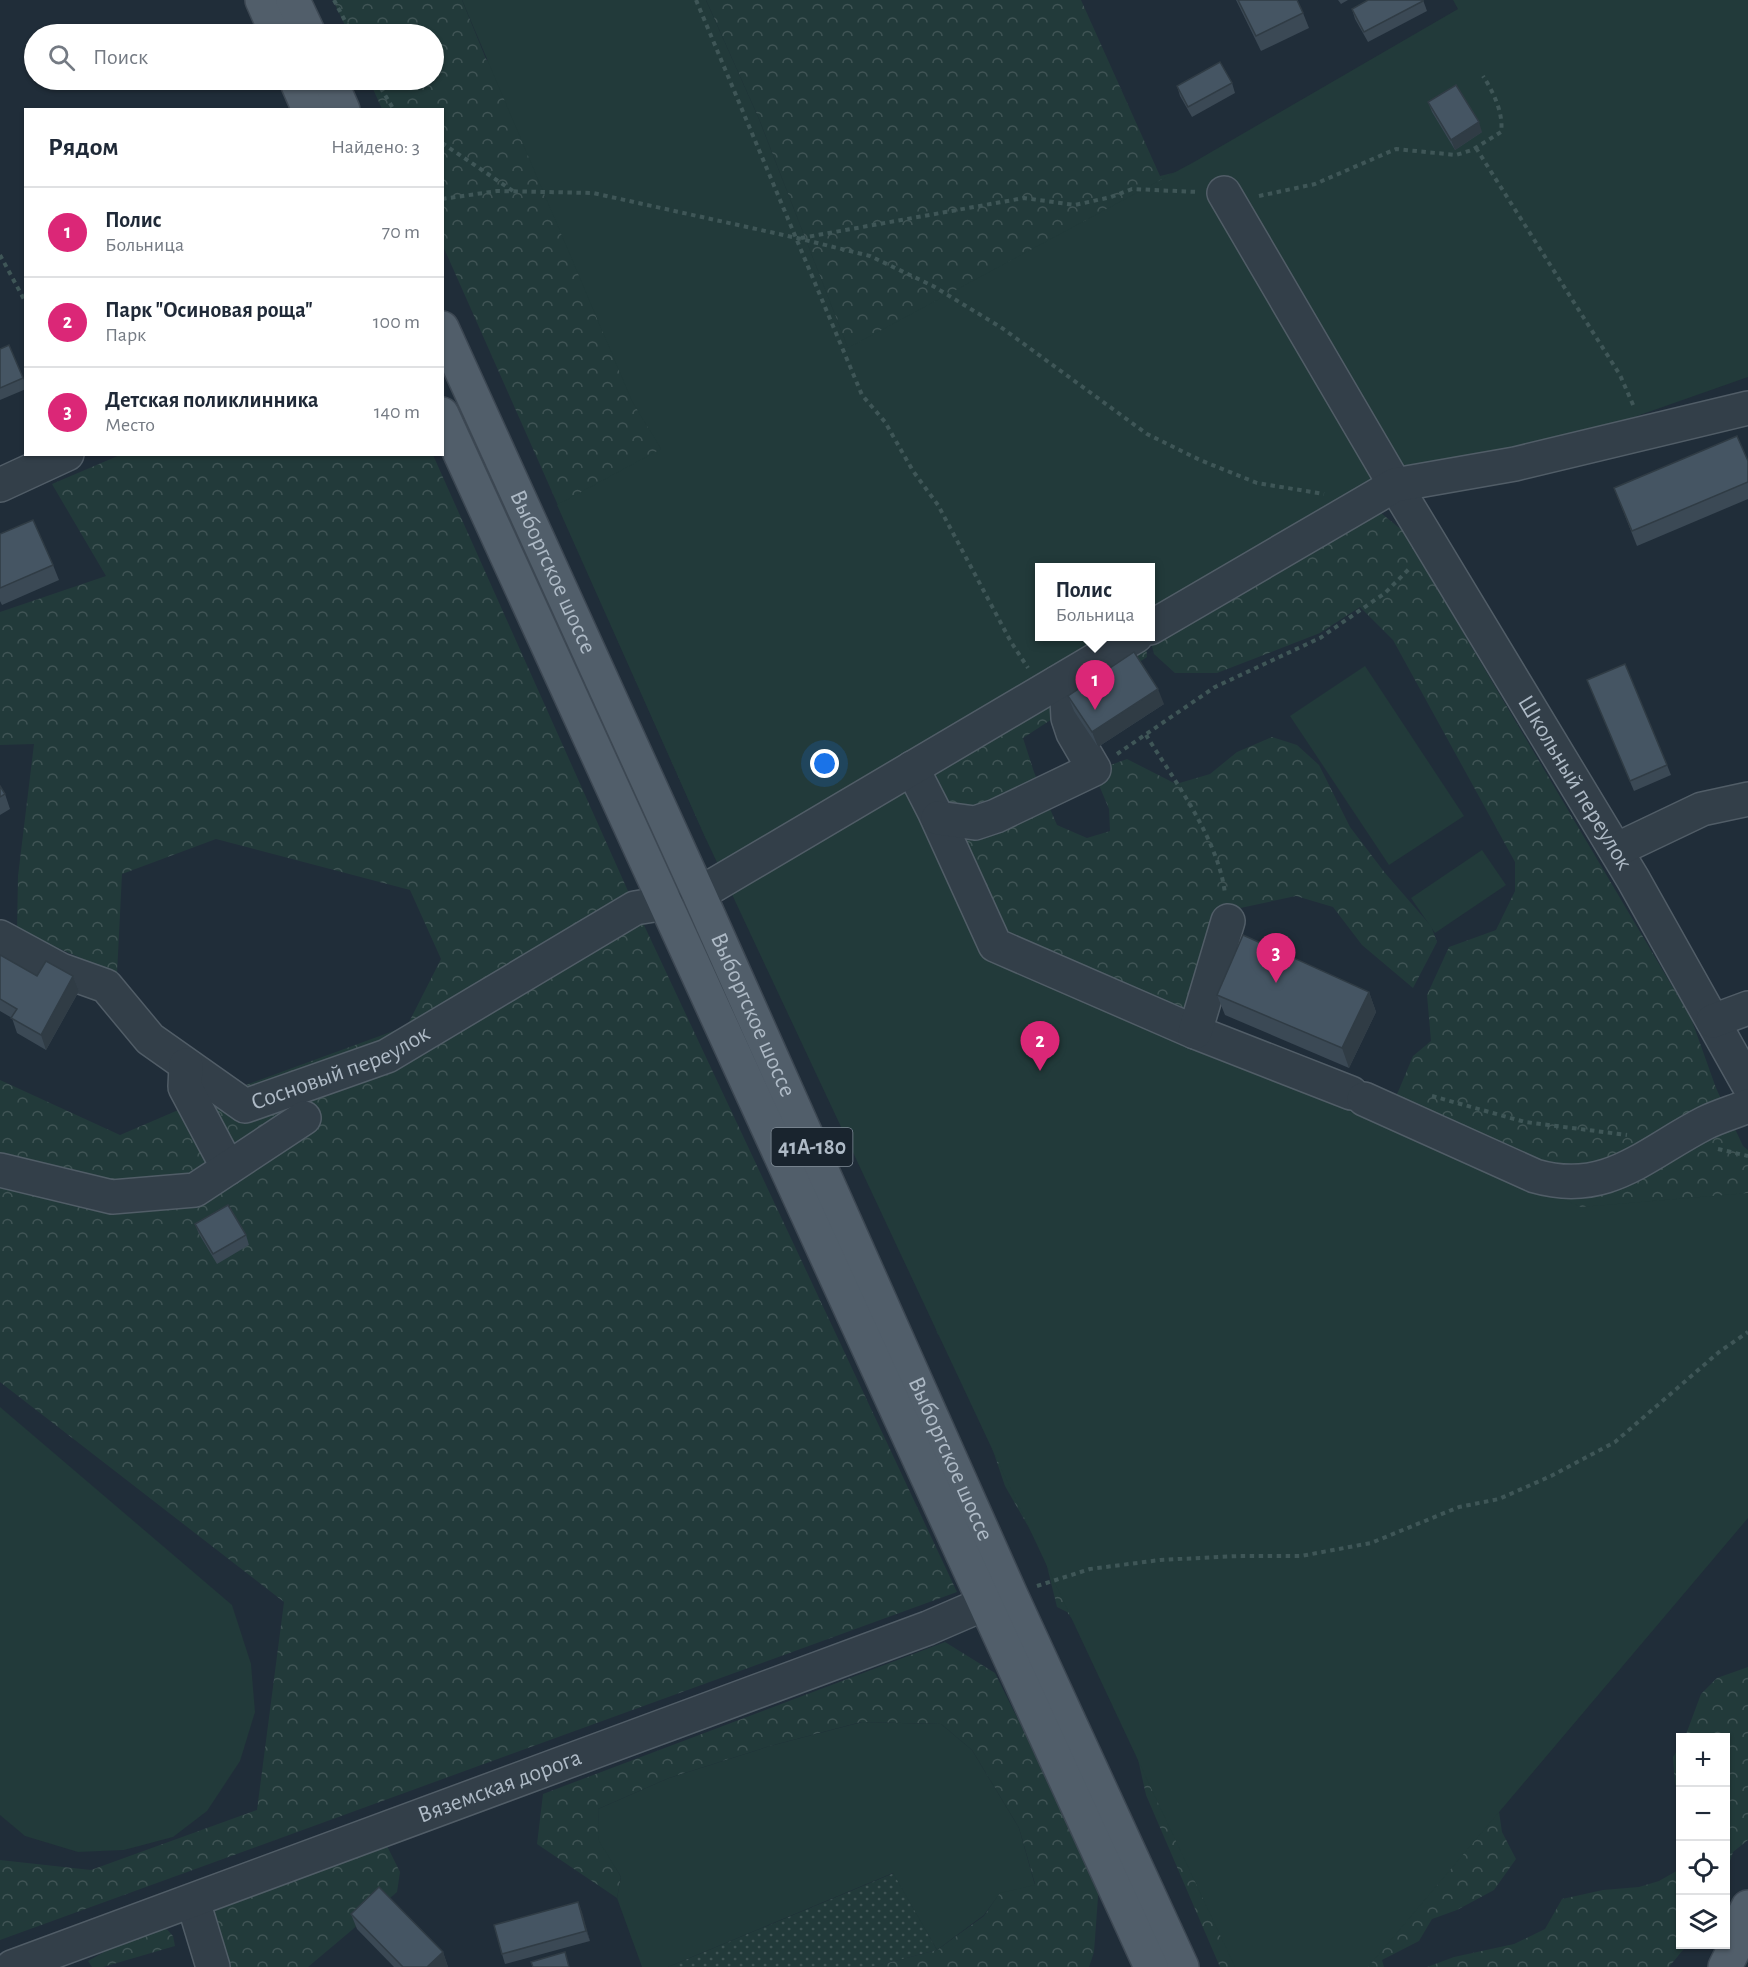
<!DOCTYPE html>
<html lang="ru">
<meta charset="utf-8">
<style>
body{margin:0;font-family:"Alegreya Sans",sans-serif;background:#f6f6f7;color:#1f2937}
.controls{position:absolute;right:18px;bottom:18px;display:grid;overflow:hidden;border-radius:0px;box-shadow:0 2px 4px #0004}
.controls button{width:54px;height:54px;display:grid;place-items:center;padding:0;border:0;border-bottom:2px solid #e0e1e3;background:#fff;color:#1f2937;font:30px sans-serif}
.you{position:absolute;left:825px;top:764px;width:21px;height:21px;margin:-15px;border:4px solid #fff;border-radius:50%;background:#1a73e8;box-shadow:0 0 0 9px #1a73e833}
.badge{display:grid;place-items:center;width:39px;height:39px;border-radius:50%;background:#db2777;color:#fff;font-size:20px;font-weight:700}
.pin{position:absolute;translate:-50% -50px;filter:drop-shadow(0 2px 3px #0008)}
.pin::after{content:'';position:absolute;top:32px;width:21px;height:18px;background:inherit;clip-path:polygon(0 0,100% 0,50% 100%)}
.popup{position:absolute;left:1035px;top:563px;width:120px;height:78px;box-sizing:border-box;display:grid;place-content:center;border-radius:0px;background:#fff;filter:drop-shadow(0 2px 4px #0005);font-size:20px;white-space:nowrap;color:#747a83}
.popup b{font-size:22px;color:#1f2937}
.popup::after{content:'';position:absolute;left:50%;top:100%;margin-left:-12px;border:12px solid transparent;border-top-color:#fff}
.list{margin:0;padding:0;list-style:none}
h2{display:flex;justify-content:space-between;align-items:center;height:78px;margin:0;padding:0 24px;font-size:26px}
h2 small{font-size:20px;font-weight:400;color:#747a83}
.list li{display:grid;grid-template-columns:39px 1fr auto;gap:18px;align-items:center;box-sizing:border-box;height:90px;padding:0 24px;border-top:2px solid #e0e1e3}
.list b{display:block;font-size:22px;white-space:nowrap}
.list p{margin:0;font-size:20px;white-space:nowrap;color:#747a83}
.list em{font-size:20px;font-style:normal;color:#747a83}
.icon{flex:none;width:33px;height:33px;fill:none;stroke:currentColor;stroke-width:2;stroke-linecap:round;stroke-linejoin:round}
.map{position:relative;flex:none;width:1748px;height:1967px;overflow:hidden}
.search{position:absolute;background:#fff;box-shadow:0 2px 4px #0004;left:24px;top:24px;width:420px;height:66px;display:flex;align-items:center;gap:15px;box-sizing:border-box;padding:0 21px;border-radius:33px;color:#747a83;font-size:22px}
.panel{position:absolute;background:#fff;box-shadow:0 2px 4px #0004;left:24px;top:108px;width:420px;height:348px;border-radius:0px}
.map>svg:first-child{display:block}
</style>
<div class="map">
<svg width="1748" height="1967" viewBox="0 0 1748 1967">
<defs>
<pattern id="grass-dots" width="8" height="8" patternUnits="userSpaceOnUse" patternTransform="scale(1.5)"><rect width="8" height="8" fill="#223a3a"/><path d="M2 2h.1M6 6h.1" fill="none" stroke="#405455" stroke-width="1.8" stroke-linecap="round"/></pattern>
<pattern id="forest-crowns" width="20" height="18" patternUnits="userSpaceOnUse" patternTransform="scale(1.5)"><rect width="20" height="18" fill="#223a3a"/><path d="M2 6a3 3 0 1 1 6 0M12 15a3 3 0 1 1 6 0" fill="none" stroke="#405455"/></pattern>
</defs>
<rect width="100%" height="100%" fill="#202d39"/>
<path fill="url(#grass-dots)" d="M 894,1873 L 937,1950 L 872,1967 L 668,1967 Z"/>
<g fill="url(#forest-crowns)">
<path d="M 333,0 L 462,0 L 486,59 L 868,401 L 759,119 L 706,0 L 1081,0 L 1160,176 L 1189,169 L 1150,568 L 1040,568 L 1040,636 L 706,839 L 443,246 L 442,110 L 382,109 L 369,80 L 434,80 L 434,34 L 349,34 Z"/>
<path d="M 120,455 L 433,455 L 628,891 L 957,1592 L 0,1940 L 0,1860 L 91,1870 L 257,1810 L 284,1602 L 0,1382 L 0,1080 L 120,1135 L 183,1108 L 407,1026 L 441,959 L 410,890 L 216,839 L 122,874 L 117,974 L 17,930 L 18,876 L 34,744 L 0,745 L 0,612 L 106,576 L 52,484 Z"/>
<path d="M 1381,513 L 1403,531 L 1691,1018 L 1716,1088 L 1743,1146 L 1748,1150 L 1748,1279 L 1497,1798 L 1502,1832 L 1516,1859 L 1494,1890 L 1457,1910 L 1432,1919 L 1419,1941 L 1382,1960 L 1384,1967 L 1220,1967 L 1146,1795 L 1136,1750 L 1076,1624 L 1067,1612 L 1057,1607 L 1044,1554 L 1005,1486 L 984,1424 L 973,1378 L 937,1333 L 934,1312 L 757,873 L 1146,641 L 1147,657 L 1023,738 L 1034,772 L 1057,825 L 1087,838 L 1110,831 L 1109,809 L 1096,778 L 1105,767 L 1127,759 L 1176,784 L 1210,774 L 1237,752 L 1272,737 L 1297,745 L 1319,765 L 1350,827 L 1385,873 L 1431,926 L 1437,942 L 1413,988 L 1362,945 L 1333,907 L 1296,896 L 1217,913 L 1185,1044 L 1378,1125 L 1398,1092 L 1413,1056 L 1431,1041 L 1427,995 L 1449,947 L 1496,930 L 1515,891 L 1515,862 L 1393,640 L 1360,607 L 1320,633 L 1217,673 L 1175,673 L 1154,654 L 1151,642 Z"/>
<path d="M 945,1642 L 995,1673 L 1099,1883 L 1094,1952 L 1089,1967 L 872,1967 L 937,1950 L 984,1916 L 1000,1892 L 1035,1884 L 1019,1828 L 972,1750 L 941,1724 L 861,1722 L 770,1746 L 669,1778 L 598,1809 L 600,1841 L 621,1877 L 617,1898 L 537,1844 L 543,1794 Z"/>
<path d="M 1748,1667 L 1748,1840 L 1733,1852 L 1726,1873 L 1726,1738 L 1685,1737 L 1701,1694 L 1717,1678 Z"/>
<path d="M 1680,1746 L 1680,1789 L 1675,1784 L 1673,1757 Z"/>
<path d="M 386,1844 L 400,1872 L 397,1892 L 308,1967 L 230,1967 L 208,1921 L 222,1902 Z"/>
<path d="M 1680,1869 L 1680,1944 L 1687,1945 L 1669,1967 L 1427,1967 L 1454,1957 L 1514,1944 L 1545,1929 L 1562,1899 L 1603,1890 L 1639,1887 L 1659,1881 Z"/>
<path d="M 163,1925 L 173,1936 L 175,1946 L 103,1967 L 92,1967 L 88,1961 L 131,1937 Z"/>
</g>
<g fill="#223a3a">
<path d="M 462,0 L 706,0 L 759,119 L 848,348 L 1194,162 L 1458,9 L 1453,0 L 1748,0 L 1748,377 L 1398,500 L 1151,619 L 1150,568 L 1040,568 L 1040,636 L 1120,637 L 893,768 L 984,950 L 1581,1207 L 1748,1193 L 1748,1518 L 1368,1967 L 1235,1967 L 706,839 L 557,505 L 661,449 L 632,401 Z"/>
<path d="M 1365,666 L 1464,816 L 1389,865 L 1290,716 Z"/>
<path d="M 1482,850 L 1506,885 L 1435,933 L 1411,898 Z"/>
<path d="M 0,1407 L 232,1605 L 251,1664 L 255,1712 L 240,1761 L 207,1811 L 173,1837 L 124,1850 L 78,1852 L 25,1836 L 0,1815 Z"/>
<path d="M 862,1722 L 941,1724 L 972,1750 L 1019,1828 L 1035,1885 L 1000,1893 L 984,1915 L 937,1950 L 893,1873 L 668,1967 L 642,1967 L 617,1898 L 621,1877 L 599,1841 L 598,1809 L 669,1778 L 770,1746 Z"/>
</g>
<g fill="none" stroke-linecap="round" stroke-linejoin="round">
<defs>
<g id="minor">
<path id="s1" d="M 1224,193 L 1395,485 L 1633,879 L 1748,1084"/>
<path d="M 0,485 L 67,454"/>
<path d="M 1150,628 L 1395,485 L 1515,464 L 1748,408"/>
<path d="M 912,768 L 934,811 L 995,945 L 1195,1032 L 1351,1093"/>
<path d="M 938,818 L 975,823 L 996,816 L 1094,769 L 1073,733 L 1068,718 L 1067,700 L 1057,683"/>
<path d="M 1616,850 L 1702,809 L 1748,799"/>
<path d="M 699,894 L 1136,636"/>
<path id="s2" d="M 0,937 L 61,970 L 106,986 L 150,1039 L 245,1106 L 387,1056 L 635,908 L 666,903"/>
<path d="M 1713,1021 L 1748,1008"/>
<path d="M 1195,1032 L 1228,921"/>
<path d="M 186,1065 L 185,1087 L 228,1168"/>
<path d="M 1364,1099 L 1535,1176 C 1607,1197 1646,1153 1705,1123 C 1719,1116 1734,1112 1748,1106"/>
<path d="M 0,1170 L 112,1197 L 195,1190 L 304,1118"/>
<path d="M 193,1901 L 213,1967"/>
<path id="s3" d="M 12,1967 L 928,1628 L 986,1603"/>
</g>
<g id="major">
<path d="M 262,0 L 277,34"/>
<path d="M 293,0 L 309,34"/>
<path d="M 296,80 L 309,110"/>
<path d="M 330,80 L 343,110"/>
<path id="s4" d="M 442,328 L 699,894 L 1011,1595 L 1182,1967"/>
<path d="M 442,414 L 1151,1967"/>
<path d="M 1725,1967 L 1733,1951 L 1735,1932 L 1748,1907"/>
</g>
</defs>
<use href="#minor" stroke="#515d67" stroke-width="36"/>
<use href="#major" stroke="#3d4853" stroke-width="36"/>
<g stroke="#3f5657" stroke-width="4" stroke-dasharray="4.5 4.5" stroke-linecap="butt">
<path d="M 334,0 L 352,34"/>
<path d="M 696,0 L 862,395 L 885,422 L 913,471 L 938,505 L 1011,642 L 1028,668"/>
<path d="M 376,80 L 394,110"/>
<path d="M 442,143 L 513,191"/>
<path d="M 1476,148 L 1620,375 L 1634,407"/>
<path d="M 1259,196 L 1315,184 L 1396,149 L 1456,155 L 1472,150 L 1501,132 C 1504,114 1493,91 1483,76"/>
<path d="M 442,199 L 497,191 L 593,193 L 797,238 L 870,256 L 933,286 L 1002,328 L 1147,434 L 1200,460 L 1257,483 L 1324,494"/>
<path d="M 801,238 L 1024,198 L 1075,205 L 1111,197 L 1132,189 L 1198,192"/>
<path d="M 0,255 L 26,303"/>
<path d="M 1146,735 C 1174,780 1219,840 1225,894"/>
<path d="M 1117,754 L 1215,687 L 1320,638 L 1385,593 L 1411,567"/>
<path d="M 1432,1096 L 1525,1122 L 1627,1135"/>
<path d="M 1718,1149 L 1748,1156"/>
<path d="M 1037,1586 L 1090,1569 L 1160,1560 L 1239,1556 L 1301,1556 L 1371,1543 L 1459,1507 L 1499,1499 L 1551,1476 L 1615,1442 L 1719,1352 L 1748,1332"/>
</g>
<use href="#minor" stroke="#333f49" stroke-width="33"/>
<use href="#major" stroke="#515e6a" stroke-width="33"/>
</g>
<g fill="#3b4955">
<path d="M 1236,0 L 1297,0 L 1303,13 L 1309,28 L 1261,51 Z"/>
<path d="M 1338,0 L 1348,0 L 1341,4 Z"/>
<path d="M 1423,0 L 1427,11 L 1368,42 L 1355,19 L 1352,9 Z"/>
<path d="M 1232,83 L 1235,93 L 1192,117 L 1180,96 L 1177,86 Z"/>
<path d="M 1428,102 L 1482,132 L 1455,150 L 1432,112 Z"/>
<path d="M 0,349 L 23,378 L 26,384 L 26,389 L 0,400 Z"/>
<path d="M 1748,461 L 1748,499 L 1637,546 L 1614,488 Z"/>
<path d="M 0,534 L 53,565 L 59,580 L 2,605 L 0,601 Z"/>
<path d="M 1587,680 L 1667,765 L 1671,775 L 1634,791 Z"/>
<path d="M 1068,696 L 1164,704 L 1098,747 L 1074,711 Z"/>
<path d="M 0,786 L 5,794 L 10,809 L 0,815 Z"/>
<path d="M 0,955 L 37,976 L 73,976 L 79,991 L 46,1050 L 17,1033 L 12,1018 L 0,1011 Z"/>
<path d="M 1369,992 L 1376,1012 L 1349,1068 L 1225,1015 L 1217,995 Z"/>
<path d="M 195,1224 L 246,1235 L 249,1245 L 217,1264 L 199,1234 Z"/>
<path d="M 578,1902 L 590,1941 L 505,1964 L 502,1954 Z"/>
<path d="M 351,1914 L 443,1952 L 448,1967 L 394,1967 L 357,1929 Z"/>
</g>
<g fill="#303c45">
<path d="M 1479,122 L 1482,132 L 1455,150 L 1451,140 Z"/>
<path d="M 1158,689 L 1164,704 L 1098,747 L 1092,732 Z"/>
<path d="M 73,976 L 79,991 L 46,1050 L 41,1035 Z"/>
<path d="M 1369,992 L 1376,1012 L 1349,1068 L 1342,1048 Z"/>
<path d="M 578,1902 L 582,1912 L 590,1941 L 586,1931 Z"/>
<path d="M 443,1952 L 448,1967 L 427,1967 Z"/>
</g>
<g fill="#455563" stroke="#303c45" stroke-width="1.5">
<path d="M 1238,0 L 1297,0 L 1303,13 L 1256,36 Z"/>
<path d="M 1368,0 L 1423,0 L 1423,1 L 1364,32 L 1352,9 Z"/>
<path d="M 1220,62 L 1232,83 L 1188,107 L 1177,86 Z"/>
<path d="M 1456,85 L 1479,122 L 1451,140 L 1428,102 Z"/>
<path d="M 9,345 L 23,378 L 0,388 L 0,349 Z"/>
<path d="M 1737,436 L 1748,461 L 1748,482 L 1632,531 L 1614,488 Z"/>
<path d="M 33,520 L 53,565 L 0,588 L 0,534 Z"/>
<path d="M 1134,652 L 1158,689 L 1092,732 L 1068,696 Z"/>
<path d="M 1625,664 L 1667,765 L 1630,781 L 1587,680 Z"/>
<path d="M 0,786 L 5,794 L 0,797 Z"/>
<path d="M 1243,935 L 1369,992 L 1342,1048 L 1217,995 Z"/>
<path d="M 0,955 L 37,976 L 46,961 L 73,976 L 41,1035 L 11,1018 L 17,1009 L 0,999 Z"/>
<path d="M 228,1205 L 246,1235 L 213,1254 L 195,1224 Z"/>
<path d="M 379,1887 L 443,1952 L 427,1967 L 403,1967 L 351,1914 Z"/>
<path d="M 578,1902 L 586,1931 L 502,1954 L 494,1925 Z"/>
<path d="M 565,1952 L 569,1967 L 533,1967 L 531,1962 Z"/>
</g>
<g text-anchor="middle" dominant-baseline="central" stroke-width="6" stroke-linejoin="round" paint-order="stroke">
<rect fill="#19242e" stroke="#818d98" stroke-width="1.5" x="771.5" y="1128" width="81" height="38" rx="4.5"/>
<g font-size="22" font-weight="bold" fill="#aebac6">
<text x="812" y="1147">41А-180</text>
</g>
<g font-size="24" fill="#aebac6" stroke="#19242e">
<text stroke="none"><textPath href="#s4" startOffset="268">Выборгское шоссе</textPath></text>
<text stroke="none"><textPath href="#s1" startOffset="686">Школьный переулок</textPath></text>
<text stroke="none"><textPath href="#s4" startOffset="754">Выборгское шоссе</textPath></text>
<text stroke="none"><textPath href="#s2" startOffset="405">Сосновый переулок</textPath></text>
<text stroke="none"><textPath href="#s4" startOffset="1240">Выборгское шоссе</textPath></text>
<text stroke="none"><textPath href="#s3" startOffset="520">Вяземская дорога</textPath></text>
</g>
</g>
</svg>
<div class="controls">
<button>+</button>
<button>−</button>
<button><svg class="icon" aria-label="locate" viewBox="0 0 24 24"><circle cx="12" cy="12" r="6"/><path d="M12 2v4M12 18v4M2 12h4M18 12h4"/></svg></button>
<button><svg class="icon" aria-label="layers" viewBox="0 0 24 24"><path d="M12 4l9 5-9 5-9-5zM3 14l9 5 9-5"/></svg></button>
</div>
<div class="you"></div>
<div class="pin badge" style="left:1095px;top:710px">1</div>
<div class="popup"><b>Полис</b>Больница</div>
<div class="pin badge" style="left:1040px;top:1071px">2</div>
<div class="pin badge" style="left:1276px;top:983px">3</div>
<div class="search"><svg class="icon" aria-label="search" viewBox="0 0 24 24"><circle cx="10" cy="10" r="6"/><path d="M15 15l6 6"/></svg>Поиск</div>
<section class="panel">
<h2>Рядом<small>Найдено: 3</small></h2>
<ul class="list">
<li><span class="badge">1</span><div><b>Полис</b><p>Больница</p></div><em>70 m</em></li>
<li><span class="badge">2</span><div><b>Парк &quot;Осиновая роща&quot;</b><p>Парк</p></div><em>100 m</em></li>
<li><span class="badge">3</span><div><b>Детская поликлинника</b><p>Место</p></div><em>140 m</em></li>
</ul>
</section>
</div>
